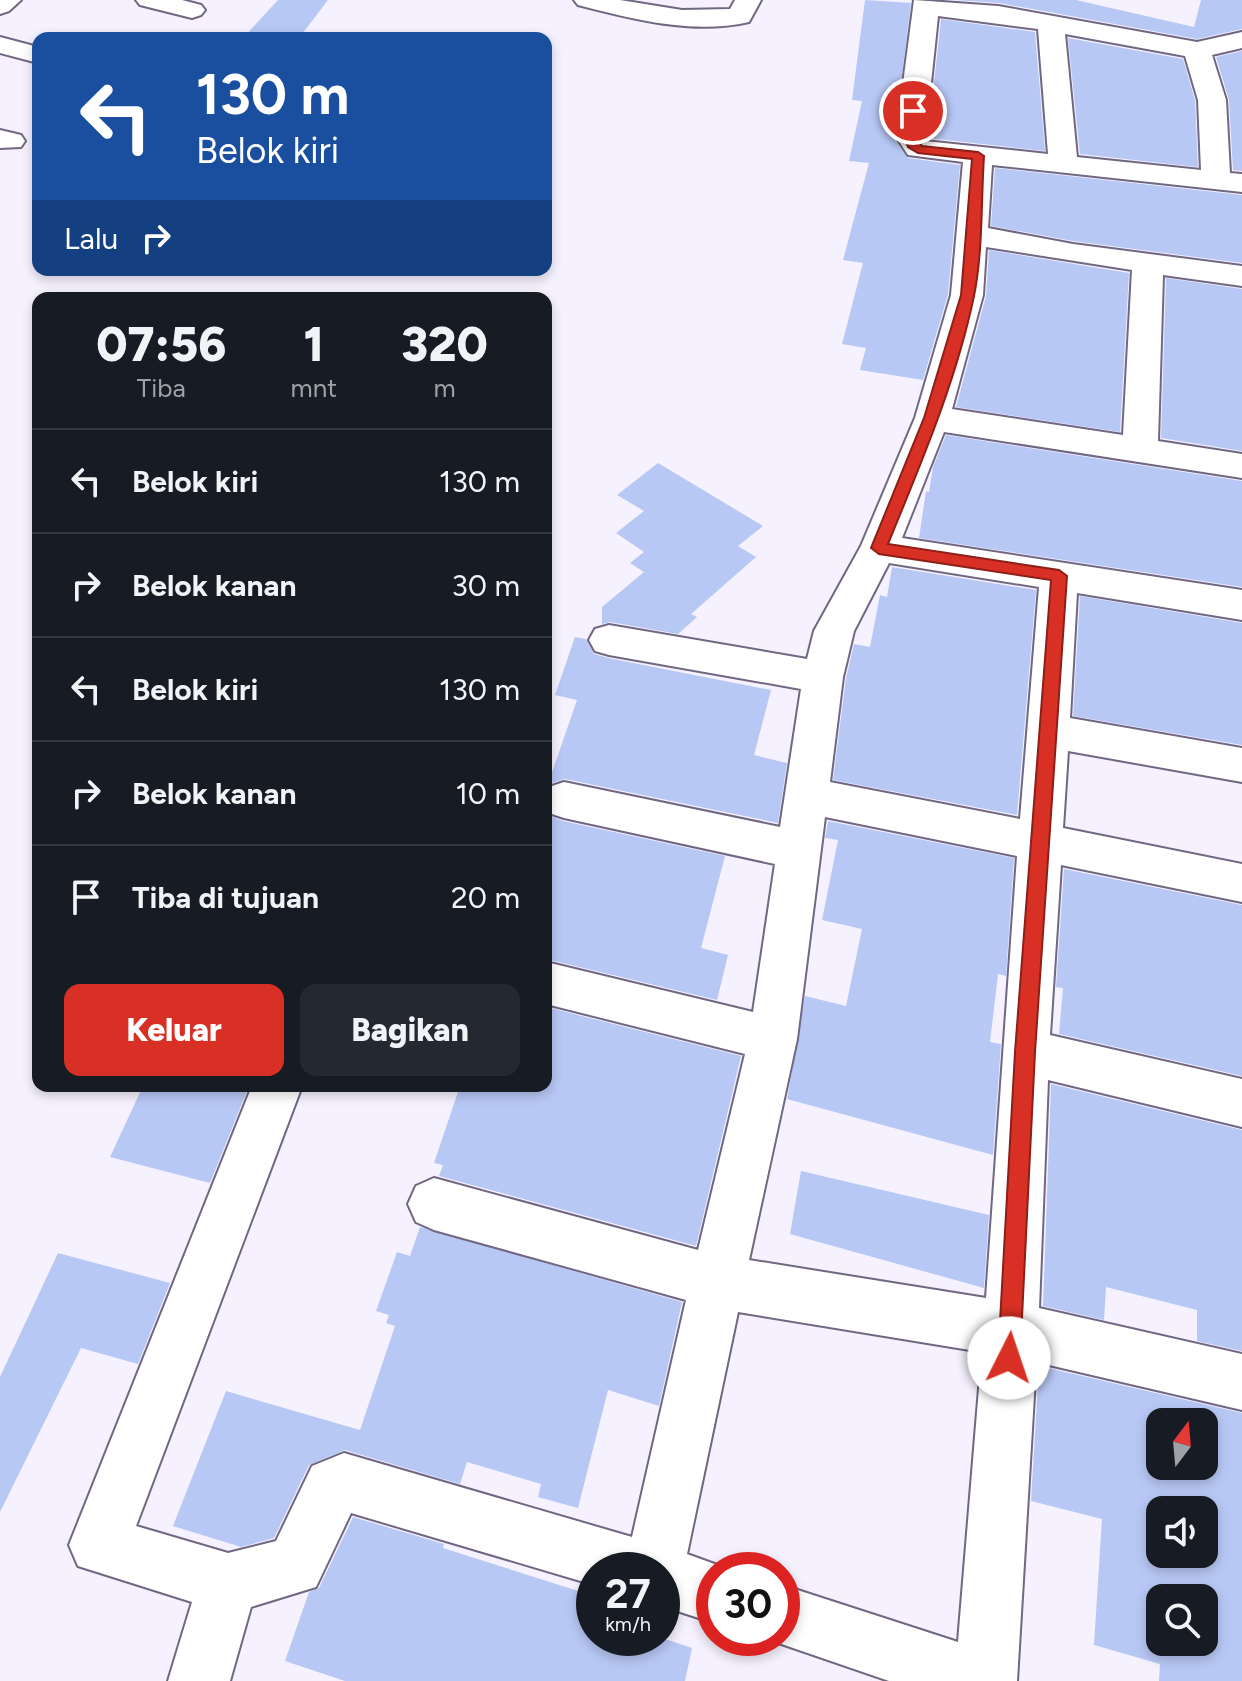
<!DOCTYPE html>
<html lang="id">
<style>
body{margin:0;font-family:Figtree,sans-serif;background:#242831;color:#f1f3f6;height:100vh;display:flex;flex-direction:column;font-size:30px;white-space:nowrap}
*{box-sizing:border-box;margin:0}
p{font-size:26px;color:#9ea1a6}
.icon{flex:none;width:44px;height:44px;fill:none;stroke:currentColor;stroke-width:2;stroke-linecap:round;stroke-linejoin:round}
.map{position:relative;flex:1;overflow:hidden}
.panel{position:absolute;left:32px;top:292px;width:520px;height:800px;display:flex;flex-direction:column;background:#171b24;border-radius:16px;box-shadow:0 4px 12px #0003}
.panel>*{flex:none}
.top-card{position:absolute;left:32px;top:32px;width:520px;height:244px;border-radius:16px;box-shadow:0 4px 12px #0003;background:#1a4fa0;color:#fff;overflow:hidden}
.needle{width:52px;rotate:16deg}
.fabs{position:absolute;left:1146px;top:1408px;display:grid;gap:16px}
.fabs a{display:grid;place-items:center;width:72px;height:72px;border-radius:16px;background:#171b24;box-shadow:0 4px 12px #0003;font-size:40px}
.speed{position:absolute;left:576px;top:1552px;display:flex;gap:16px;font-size:40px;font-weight:700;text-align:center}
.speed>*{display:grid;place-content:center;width:104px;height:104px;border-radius:50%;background:#171b24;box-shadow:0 4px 12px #0003;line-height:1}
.speed small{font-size:20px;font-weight:400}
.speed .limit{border:12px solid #d22;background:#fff;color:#111}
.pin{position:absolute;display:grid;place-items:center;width:68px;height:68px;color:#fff;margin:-34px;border:4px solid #fff;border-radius:50%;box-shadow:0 2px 8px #0007}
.me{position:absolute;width:88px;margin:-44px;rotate:4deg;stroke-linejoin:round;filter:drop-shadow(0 0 6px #0008)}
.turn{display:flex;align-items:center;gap:28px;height:168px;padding:0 32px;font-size:36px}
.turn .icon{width:104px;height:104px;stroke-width:2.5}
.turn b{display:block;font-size:56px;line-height:68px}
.then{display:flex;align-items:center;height:76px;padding:0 32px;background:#0003;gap:16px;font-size:30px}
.eta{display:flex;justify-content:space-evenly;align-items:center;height:136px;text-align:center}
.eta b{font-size:48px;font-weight:800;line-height:56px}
.action{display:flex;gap:16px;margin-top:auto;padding:16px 32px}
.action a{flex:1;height:92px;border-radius:16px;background:#d93025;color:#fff;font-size:32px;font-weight:800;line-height:92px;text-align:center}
.action a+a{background:#242831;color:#f1f3f6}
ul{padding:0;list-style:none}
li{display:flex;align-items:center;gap:24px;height:104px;padding:0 32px;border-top:2px solid #363941}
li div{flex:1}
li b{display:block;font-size:30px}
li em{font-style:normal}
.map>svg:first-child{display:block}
.building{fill:#b8c8f5;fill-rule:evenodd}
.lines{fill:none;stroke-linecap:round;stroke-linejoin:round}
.minor-casing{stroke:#716782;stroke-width:4}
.minor{fill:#fff;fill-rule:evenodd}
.route{fill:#d93025;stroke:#8d1f18;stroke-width:2}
</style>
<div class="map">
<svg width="1242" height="1681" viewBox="0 0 1242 1681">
<rect width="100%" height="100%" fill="#f5f1fe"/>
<!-- building -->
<g class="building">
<path d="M278,0H328L299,38H243Z"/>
<path d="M865,0L911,3L894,139L908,158L960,165L948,294L923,380L860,370L866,348L842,344L863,263L843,260L869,163L849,161L862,101L852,100Z"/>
<path d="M956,0H1076L1194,27L1201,0H1242V29L1197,39L999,3Z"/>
<path d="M941,19L1035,32L1045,151L928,138Z"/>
<path d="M1068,38L1183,59L1195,100L1198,167L1080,154Z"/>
<path d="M1242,51V171L1233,170L1229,100L1216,57Z"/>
<path d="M995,168L1242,195V263L1073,241L991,226Z"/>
<path d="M989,250L1129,273L1120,432L956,407L986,296Z"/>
<path d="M1166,278L1242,289V451L1161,438Z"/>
<path d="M946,435L1242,481V587L919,538L926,491L929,492L933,467Z"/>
<path d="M658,463L763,526L738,546L756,557L691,614L697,617L678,634L610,622L602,624V607L644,572L630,563L644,552L616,533L644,511L617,495Z"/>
<path d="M892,567L1036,590L1017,815L833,780L846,678L854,644L870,647L880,595L887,597Z"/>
<path d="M1080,596L1242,623V745L1073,716Z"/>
<path d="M575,637L586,639L594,654L608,658L771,690L754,755L787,763L778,823L565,779L548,784L577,700L555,695Z"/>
<path d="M546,814L563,821L725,856L701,948L728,955L717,1000L546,959Z"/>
<path d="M828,821L1014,858L1006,976L998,974L990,1042L1001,1044L993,1155L787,1099L805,996L846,1006L862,929L822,920L838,840L825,838Z"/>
<path d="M1064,869L1242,905V1076L1059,1034L1063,988L1056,987Z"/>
<path d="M546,1007L741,1056L696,1246L439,1176L443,1165L434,1163L460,1086H546Z"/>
<path d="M1051,1084L1242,1130V1351L1197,1341V1310L1106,1287L1104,1320L1043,1306Z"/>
<path d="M143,1086H249L210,1183L110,1157Z"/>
<path d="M801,1171L989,1215L984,1288L790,1234Z"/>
<path d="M420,1227L682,1302L659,1406L608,1390L578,1508L538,1497L541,1484L467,1462L460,1484L345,1450L309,1465L274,1538L241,1547L173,1526L226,1391L360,1430L395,1326L386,1323L389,1315L376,1311L397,1252L410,1256Z"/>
<path d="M58,1253L170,1283L138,1364L81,1348L0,1512V1377Z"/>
<path d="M1039,1366L1242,1413V1681H1159L1160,1664L1094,1645L1102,1519L1031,1501ZM1160,1422H1204V1466H1160ZM1160,1510H1204V1554H1160ZM1160,1598H1204V1642H1160Z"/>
<path d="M353,1517L444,1544L443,1548L594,1596V1638H662L692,1648L685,1681H345L285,1661L309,1592L319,1588Z"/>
</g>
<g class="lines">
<defs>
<g id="minor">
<path d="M0,0H21L9,11L0,14Z"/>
<path d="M136,0H182L201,5L205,10L201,15L192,18L140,5Z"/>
<path d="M574,0H620L682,10L730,9L735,0H761L749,22C693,35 632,19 578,5Z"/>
<path d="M914,0L998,6L1197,42L1242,32V48L1212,55L1226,100L1230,173L1242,174V192L992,165L988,228L1073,244L1242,266V286L1163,275L1158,441L1242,454V478L944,432L902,538L1242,590V620L1077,593L1070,718L1242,748V782L1068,751L1063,828L1242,864V902L1061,865L1050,1035L1242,1079V1127L1048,1080L1039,1308L1242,1354V1410L1036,1362L1017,1681H889L764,1638H782V1585L958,1642L982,1352L738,1312L687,1554L731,1570H714V1623L662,1606V1570H594V1585L351,1513L316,1587L251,1607L230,1681H168L192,1602L78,1566L69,1545L252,1086H302L136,1526L228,1553L276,1541L312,1466L344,1453L632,1537L686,1300L434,1230L416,1222L408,1204L416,1186L434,1178L698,1250L745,1054L546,1004V962L753,1012L775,864L564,818L549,813L546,807L549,787L564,782L780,827L801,689L609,655L595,651L589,640L595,629L609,625L807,659L814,631L861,546L915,418L951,295L963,162L908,155L896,137ZM938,16L1038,29L1048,154L925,141ZM1065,34L1185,56L1198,100L1201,170L1077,157ZM986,247L1132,270L1123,435L952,409L983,295ZM889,563L1039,587L1020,819L830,782L843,677L854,631ZM825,817L1017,856L986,1298L749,1260L797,1039Z"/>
<path d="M0,37L38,47V63L0,53Z"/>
<path d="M0,130L21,135L25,141L21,147L0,148Z"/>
</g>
</defs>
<!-- minor casing -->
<use href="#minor" class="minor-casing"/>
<!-- minor -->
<use href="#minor" class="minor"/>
</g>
<!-- route -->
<path class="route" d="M913,108L919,111L916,137L922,146L978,152L984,156C981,202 983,251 974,296C956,382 921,463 888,544L1059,570L1067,576L1035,1052L1020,1358L1017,1366L1009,1369L1001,1366L998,1358L1015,1052L1051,580L879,554L871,548L924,418L961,295L972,159L918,153L908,147L904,137L908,111Z"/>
</svg>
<div class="fabs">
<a><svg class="needle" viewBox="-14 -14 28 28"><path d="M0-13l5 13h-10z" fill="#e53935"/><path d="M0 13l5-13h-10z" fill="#9ea1a6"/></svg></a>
<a><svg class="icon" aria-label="sound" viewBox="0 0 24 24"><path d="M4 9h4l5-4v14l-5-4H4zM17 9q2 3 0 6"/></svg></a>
<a><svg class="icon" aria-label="search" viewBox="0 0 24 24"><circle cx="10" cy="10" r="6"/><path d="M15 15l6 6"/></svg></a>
</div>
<div class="speed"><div>27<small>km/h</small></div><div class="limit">30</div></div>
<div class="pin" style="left:913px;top:111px;background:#d93025"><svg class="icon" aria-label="arrive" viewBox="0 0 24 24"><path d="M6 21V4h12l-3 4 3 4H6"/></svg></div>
<svg class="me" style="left:1009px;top:1358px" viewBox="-20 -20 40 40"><circle r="19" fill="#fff"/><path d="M0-13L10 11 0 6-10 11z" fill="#d93025"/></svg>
<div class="top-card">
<div class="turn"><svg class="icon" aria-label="left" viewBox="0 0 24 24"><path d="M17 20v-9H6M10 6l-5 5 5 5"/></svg><div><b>130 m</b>Belok kiri</div></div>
<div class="then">Lalu<svg class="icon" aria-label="right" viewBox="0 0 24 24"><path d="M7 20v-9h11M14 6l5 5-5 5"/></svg></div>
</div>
<section class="panel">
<div class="eta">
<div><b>07:56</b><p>Tiba</p></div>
<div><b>1</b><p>mnt</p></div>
<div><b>320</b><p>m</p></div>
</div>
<ul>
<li><svg class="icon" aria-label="left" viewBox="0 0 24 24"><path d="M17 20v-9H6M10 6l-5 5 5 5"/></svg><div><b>Belok kiri</b></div><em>130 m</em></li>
<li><svg class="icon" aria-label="right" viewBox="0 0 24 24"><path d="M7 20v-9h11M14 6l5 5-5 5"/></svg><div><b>Belok kanan</b></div><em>30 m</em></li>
<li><svg class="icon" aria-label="left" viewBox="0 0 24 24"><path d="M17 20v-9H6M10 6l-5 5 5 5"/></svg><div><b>Belok kiri</b></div><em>130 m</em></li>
<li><svg class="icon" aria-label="right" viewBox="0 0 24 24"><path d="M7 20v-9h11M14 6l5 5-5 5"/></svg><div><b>Belok kanan</b></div><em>10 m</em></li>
<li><svg class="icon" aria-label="arrive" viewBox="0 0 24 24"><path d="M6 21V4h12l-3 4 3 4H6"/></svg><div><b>Tiba di tujuan</b></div><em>20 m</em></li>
</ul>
<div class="action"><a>Keluar</a><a>Bagikan</a></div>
</section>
</div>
